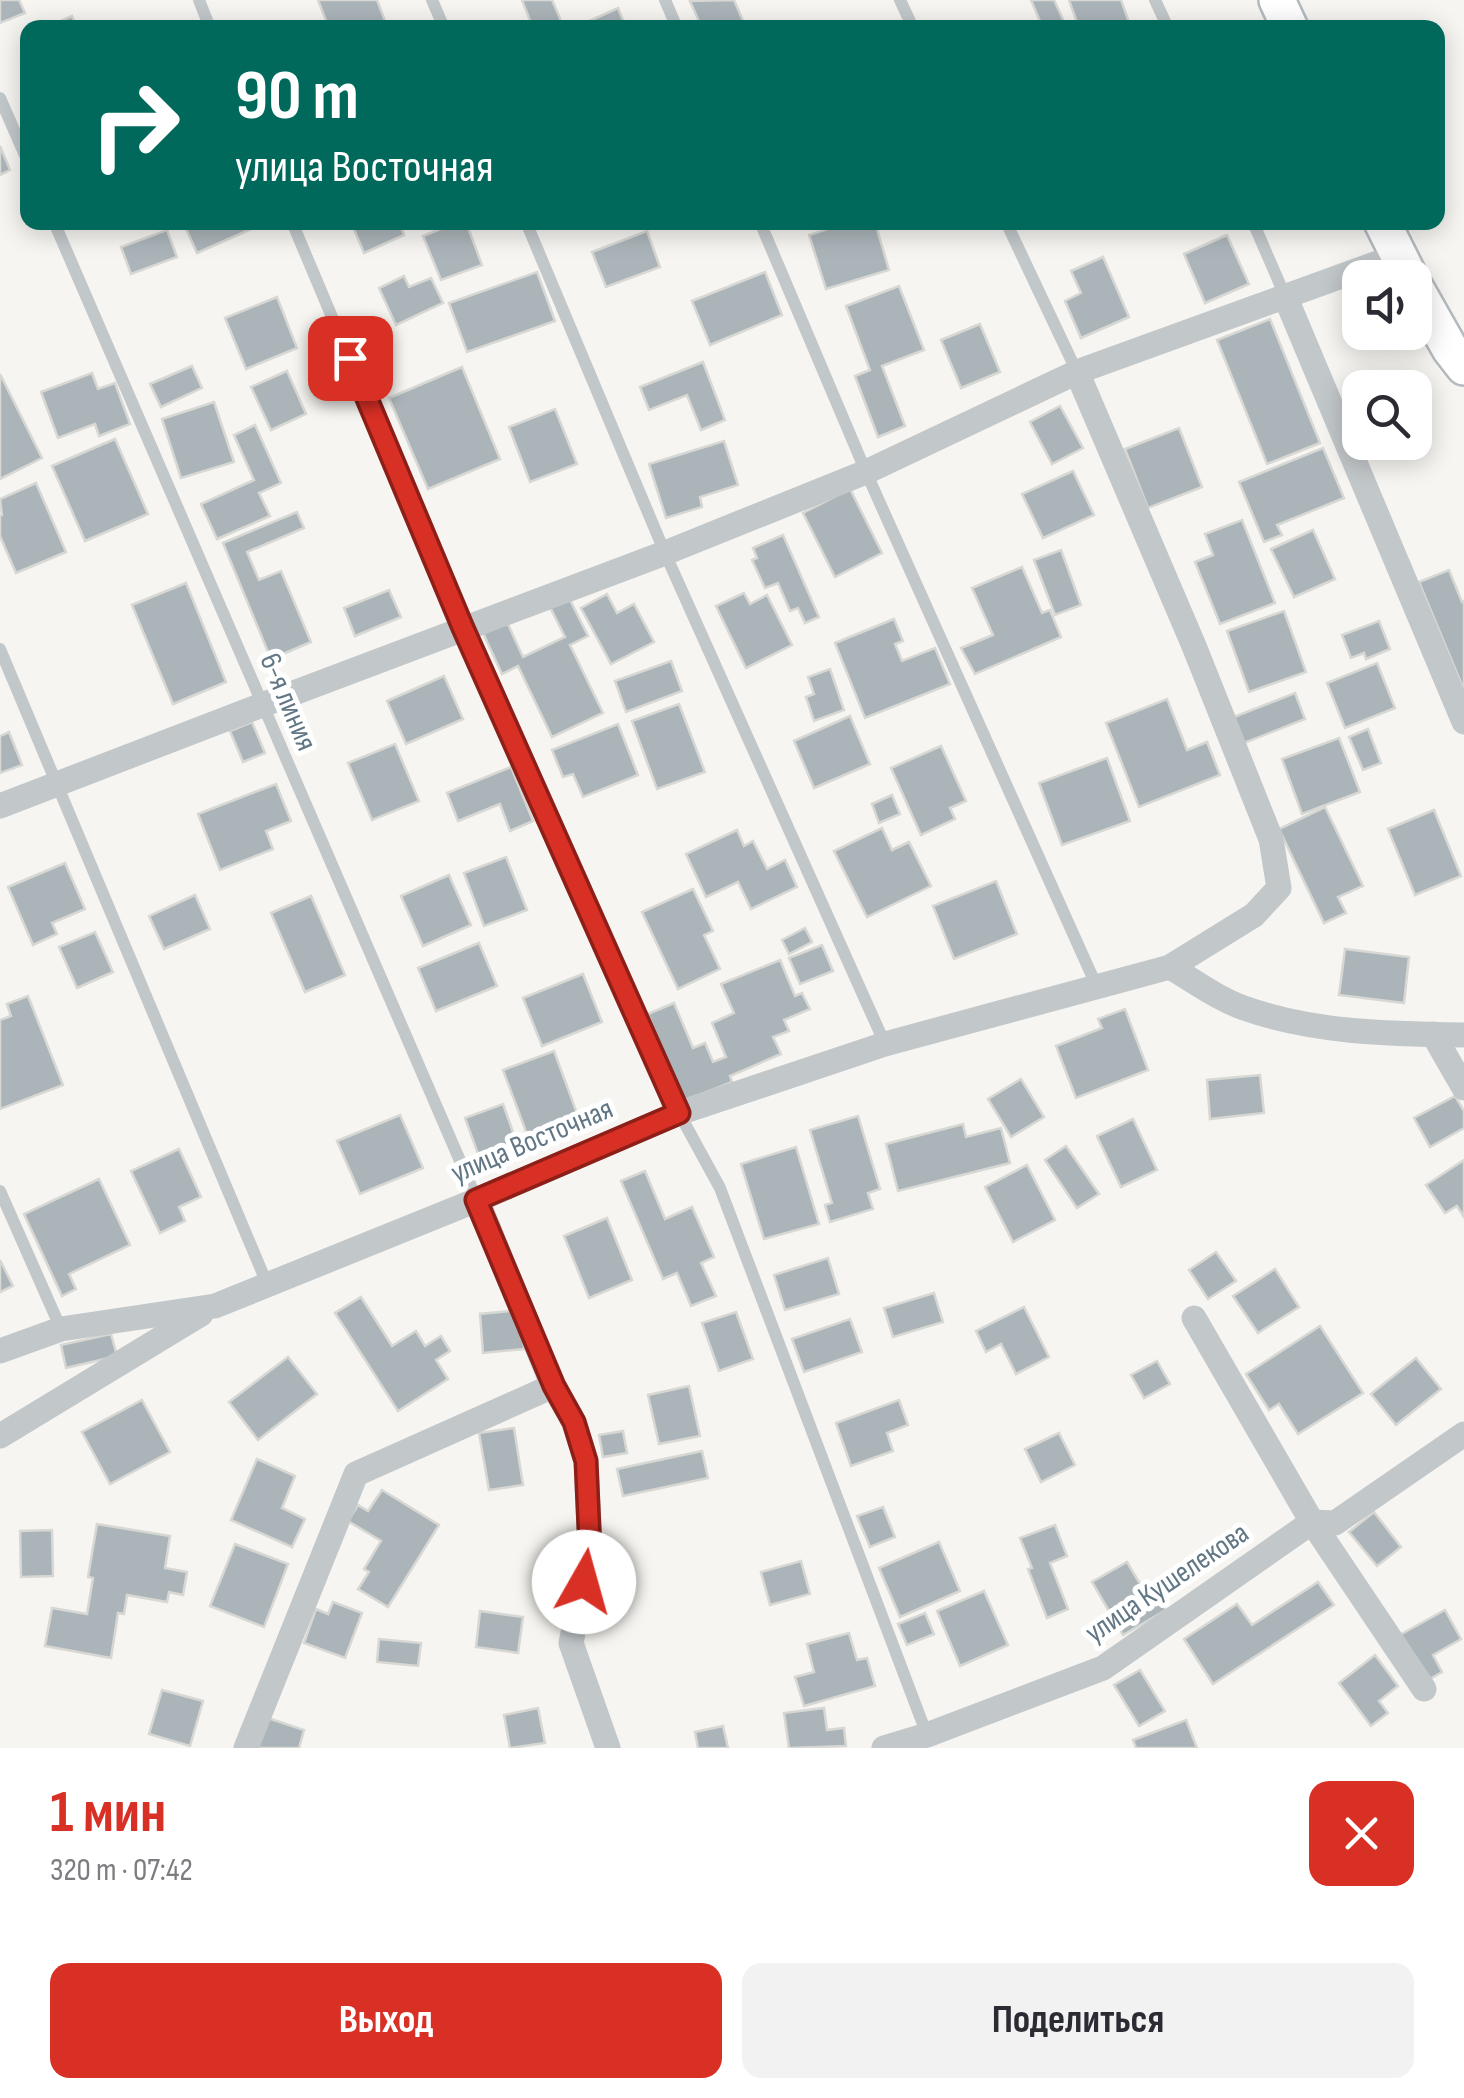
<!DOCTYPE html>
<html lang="ru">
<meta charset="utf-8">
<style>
body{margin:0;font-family:"Sofia Sans Condensed",sans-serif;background:#f2f2f3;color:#2b2b33;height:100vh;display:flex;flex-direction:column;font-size:38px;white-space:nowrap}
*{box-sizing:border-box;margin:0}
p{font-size:32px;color:#7c7c81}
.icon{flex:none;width:55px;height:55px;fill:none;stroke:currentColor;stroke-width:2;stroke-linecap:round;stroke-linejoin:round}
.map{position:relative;height:1748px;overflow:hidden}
.sheet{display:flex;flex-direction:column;background:#fff;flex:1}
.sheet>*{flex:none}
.guide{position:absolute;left:20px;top:20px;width:1425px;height:210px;border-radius:20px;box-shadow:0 5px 25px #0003;background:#00695c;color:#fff;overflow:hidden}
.fabs{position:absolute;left:1342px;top:260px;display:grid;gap:20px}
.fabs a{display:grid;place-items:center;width:90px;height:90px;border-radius:20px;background:#fff;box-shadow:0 5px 25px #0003;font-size:50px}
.pin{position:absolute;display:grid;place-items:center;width:85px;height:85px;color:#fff;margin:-42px;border-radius:20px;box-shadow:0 5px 15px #0006}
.me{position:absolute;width:110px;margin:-55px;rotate:7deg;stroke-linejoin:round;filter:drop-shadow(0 0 8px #0008)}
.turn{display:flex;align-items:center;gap:35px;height:210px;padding:0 50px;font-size:45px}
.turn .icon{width:130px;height:130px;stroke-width:2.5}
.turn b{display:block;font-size:70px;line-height:85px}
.round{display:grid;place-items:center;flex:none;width:105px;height:105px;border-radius:20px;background:#f2f2f3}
.summary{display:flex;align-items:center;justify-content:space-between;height:170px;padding:0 50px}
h1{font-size:60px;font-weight:700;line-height:75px;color:#d93025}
.cta{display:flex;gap:20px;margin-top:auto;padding:20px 50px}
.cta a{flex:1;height:115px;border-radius:20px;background:#d93025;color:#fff;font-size:40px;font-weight:700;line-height:115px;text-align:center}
.cta a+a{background:#f2f2f3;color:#2b2b33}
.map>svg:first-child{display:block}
.building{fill:#abb4b9;stroke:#d7d7d4;stroke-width:2.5}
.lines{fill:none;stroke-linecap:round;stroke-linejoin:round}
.secondary-casing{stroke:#b4babe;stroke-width:40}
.lane{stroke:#c2c7ca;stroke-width:12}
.street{stroke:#c2c7ca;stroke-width:25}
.secondary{stroke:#fff;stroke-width:35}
.route-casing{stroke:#8d1f18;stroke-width:25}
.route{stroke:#d93025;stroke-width:18}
.labels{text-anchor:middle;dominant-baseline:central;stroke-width:10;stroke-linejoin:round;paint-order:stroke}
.street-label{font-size:30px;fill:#627785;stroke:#fff}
</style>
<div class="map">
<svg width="1464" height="1748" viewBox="0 0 1464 1748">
<rect width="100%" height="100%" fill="#f6f5f1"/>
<!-- building -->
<g class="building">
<path d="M0,0H19L25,13L0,23Z"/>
<path d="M318,0H377L387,26L329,28Z"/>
<path d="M522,0H552L564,28H533Z"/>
<path d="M734,0L746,28H702L690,1Z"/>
<path d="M1031,0H1054L1067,28H1043Z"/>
<path d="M1069,0H1121L1131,28H1079Z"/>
<path d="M618,8L626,28H574Z"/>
<path d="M72,16L77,28H45Z"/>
<path d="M0,146L10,170L0,175Z"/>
<path d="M183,222H248L251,229L197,253Z"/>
<path d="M351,222H375L376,225L382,222H399L404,235L364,253Z"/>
<path d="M458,222H466L482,265L441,280L423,236Z"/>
<path d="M848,222H875L889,270L826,289L809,235Z"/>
<path d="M167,230L177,257L131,274L121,247Z"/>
<path d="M647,231L660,267L606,287L592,252Z"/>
<path d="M1227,235L1249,284L1205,303L1184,254Z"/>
<path d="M1103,257L1129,317L1081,338L1065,301L1081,293L1071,271Z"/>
<path d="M537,272L555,321L467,352L449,303Z"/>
<path d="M765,272L782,315L710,345L692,301Z"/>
<path d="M404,276L409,287L431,278L443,303L396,325L379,288Z"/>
<path d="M899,286L924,350L882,366L905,426L878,437L855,376L870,370L846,306Z"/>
<path d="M277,297L297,348L246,369L225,318Z"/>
<path d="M1270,319L1320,443L1267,464L1217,340Z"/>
<path d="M980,324L1000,372L961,388L941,340Z"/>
<path d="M703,362L725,420L701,430L687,395L649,410L640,387Z"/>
<path d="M192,366L202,388L161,407L150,384Z"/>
<path d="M462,367L500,459L428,489L389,398Z"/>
<path d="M287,371L306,414L271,430L251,387Z"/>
<path d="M92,373L98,389L115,383L130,424L99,436L95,424L58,438L41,392Z"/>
<path d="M0,374L42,458L0,479Z"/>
<path d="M214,402L234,462L181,478L162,419Z"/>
<path d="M1060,406L1083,448L1052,464L1030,422Z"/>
<path d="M555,409L577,464L530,482L509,427Z"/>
<path d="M255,425L281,483L259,493L270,516L217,539L201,504L254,480L234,435Z"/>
<path d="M1179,428L1202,487L1148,508L1125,449Z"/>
<path d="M115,439L148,514L85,541L52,466Z"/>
<path d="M724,441L738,485L700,497L702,507L666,518L649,464Z"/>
<path d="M1323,448L1344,498L1277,525L1282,535L1264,542L1239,482Z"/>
<path d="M1073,471L1094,515L1043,538L1022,494Z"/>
<path d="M36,483L66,552L16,573L0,536V516L2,515L0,499Z"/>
<path d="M850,489L882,553L835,577L803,513Z"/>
<path d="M297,512L304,528L247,552L259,580L281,571L311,642L271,659L223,543Z"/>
<path d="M1242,520L1275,603L1220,624L1195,562L1213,555L1205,534Z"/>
<path d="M1313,530L1335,579L1294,597L1271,549Z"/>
<path d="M783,535L819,617L805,623L798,608L790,611L778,583L765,588L752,560L757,558L753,548Z"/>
<path d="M1061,550L1081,605L1055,615L1034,560Z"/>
<path d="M1022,567L1042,613L1050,610L1061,637L975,674L961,648L993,635L972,588Z"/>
<path d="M1449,570L1462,602L1464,601V690L1419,582Z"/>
<path d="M186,583L226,682L173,704L132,605Z"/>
<path d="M389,590L401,617L355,636L344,608Z"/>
<path d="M744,593L750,604L767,595L792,645L746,668L716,606Z"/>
<path d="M607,594L617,613L634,604L654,642L611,664L581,608Z"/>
<path d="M568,596L588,636L570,645L603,713L552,737L518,666L502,674L483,633L507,622L523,657L565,637L549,605Z"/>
<path d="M1284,611L1306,672L1249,692L1227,631Z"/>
<path d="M894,619L903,641L895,644L902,661L935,648L950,684L865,718L835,643Z"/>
<path d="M1379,621L1390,649L1366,659L1364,653L1351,658L1342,635Z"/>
<path d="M671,661L682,691L626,712L615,681Z"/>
<path d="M1377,663L1395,708L1345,728L1327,683Z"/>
<path d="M830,669L844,710L814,721L806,697L814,694L808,677Z"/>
<path d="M444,676L463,719L406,744L387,701Z"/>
<path d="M1295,693L1305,719L1244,743L1234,717Z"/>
<path d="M1167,699L1187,750L1207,742L1220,775L1139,807L1106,723Z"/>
<path d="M679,704L705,772L657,789L632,721Z"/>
<path d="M850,716L870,764L814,788L794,741Z"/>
<path d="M252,722L265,753L243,762L230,731Z"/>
<path d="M618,724L638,775L583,797L573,774L563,777L552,750Z"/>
<path d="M1368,729L1381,763L1363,770L1349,737Z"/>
<path d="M9,732L22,765L0,773V736Z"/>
<path d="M1339,738L1360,792L1302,814L1282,759Z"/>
<path d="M395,744L419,801L372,820L348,763Z"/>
<path d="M941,746L966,801L950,808L955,819L921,835L891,768Z"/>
<path d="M1107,758L1130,821L1062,845L1039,783Z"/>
<path d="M511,767L533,821L510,831L500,804L458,821L447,793Z"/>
<path d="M276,784L291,821L266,831L273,849L220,870L198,814Z"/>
<path d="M892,795L900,814L879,823L872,804Z"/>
<path d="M1325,807L1363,886L1338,897L1346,913L1324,923L1279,829Z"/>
<path d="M1434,810L1461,876L1415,895L1388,829Z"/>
<path d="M882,828L892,850L909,842L931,886L867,917L834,851Z"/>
<path d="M737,830L744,846L753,841L767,869L785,860L797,887L751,909L738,882L706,897L686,854Z"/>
<path d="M506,857L527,910L484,926L464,873Z"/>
<path d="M65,863L85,909L52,923L57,934L33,945L8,887Z"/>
<path d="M449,875L471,925L423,946L401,896Z"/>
<path d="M996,881L1017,934L954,959L933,906Z"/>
<path d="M693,889L713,931L704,935L720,969L678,989L642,912Z"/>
<path d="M195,895L210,929L164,949L149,916Z"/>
<path d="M311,896L345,975L305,992L271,913Z"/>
<path d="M805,928L812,942L789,954L782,940Z"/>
<path d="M95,932L113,972L77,988L59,947Z"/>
<path d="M479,943L497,986L436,1011L418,968Z"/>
<path d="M822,945L833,971L800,984L789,958Z"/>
<path d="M1345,949L1409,957L1404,1003L1339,995Z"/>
<path d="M780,960L795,996L802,993L810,1009L784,1020L789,1031L773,1037L781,1054L730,1076L732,1082L684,1101L648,1014L674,1003L693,1048L705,1043L713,1062L726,1057L712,1023L734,1013L721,984Z"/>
<path d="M583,974L602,1022L542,1046L523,998Z"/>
<path d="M28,996L63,1085L0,1109V1020L11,1016L7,1004Z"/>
<path d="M1125,1009L1148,1070L1076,1098L1056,1046L1102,1028L1098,1019Z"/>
<path d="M554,1051L582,1127L531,1145L503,1070Z"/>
<path d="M1260,1075L1264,1113L1210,1119L1207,1080Z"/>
<path d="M1021,1079L1044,1117L1011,1137L988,1099Z"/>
<path d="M1455,1096L1464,1111V1128L1430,1147L1414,1118Z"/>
<path d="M503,1104L519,1149L481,1162L465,1118Z"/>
<path d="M400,1115L423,1168L360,1194L337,1141Z"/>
<path d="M858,1116L880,1189L868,1193L873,1209L830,1222L825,1205L832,1203L810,1130Z"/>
<path d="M1133,1119L1157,1170L1121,1187L1097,1136Z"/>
<path d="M963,1124L966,1137L1001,1128L1010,1163L898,1191L886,1144Z"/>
<path d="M1066,1146L1099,1194L1077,1208L1045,1160Z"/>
<path d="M796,1147L819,1224L764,1239L741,1164Z"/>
<path d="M179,1149L201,1197L179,1207L185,1221L160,1233L131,1171Z"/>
<path d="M1464,1160V1217L1457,1206L1445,1213L1426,1185Z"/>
<path d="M1027,1165L1055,1220L1013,1242L985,1187Z"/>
<path d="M645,1171L665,1219L692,1207L714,1257L701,1263L716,1296L691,1306L677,1273L663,1279L621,1181Z"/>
<path d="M99,1179L130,1245L69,1274L76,1289L62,1296L24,1214Z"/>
<path d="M607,1218L632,1280L589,1298L564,1236Z"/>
<path d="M1216,1252L1236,1281L1208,1299L1189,1270Z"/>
<path d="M828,1258L839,1294L785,1310L774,1275Z"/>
<path d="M0,1260L13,1286L0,1292Z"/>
<path d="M1275,1269L1299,1307L1258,1333L1233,1296Z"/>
<path d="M934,1293L943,1322L893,1337L884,1308Z"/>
<path d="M361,1297L392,1346L416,1331L425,1346L441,1336L450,1351L436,1360L448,1379L398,1411L335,1313Z"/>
<path d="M1024,1307L1049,1357L1016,1374L1001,1344L986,1352L976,1331Z"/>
<path d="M521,1310L524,1349L483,1353L480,1314Z"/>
<path d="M736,1312L753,1359L719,1371L702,1323Z"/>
<path d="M850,1319L862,1352L804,1372L792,1339Z"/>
<path d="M1320,1326L1363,1393L1298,1434L1279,1404L1269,1410L1246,1374Z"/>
<path d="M111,1334L117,1356L66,1368L61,1345Z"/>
<path d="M288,1357L317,1394L258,1440L229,1402Z"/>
<path d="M1416,1358L1441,1389L1396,1425L1371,1394Z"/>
<path d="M1157,1361L1170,1384L1144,1398L1131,1375Z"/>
<path d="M689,1386L700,1436L659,1444L648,1395Z"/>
<path d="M142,1400L170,1452L110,1484L82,1432Z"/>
<path d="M899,1400L908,1425L887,1433L893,1451L851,1466L836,1423Z"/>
<path d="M514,1428L523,1485L489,1490L479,1433Z"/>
<path d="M623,1431L627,1453L603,1457L599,1435Z"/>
<path d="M1059,1433L1075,1465L1041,1482L1025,1449Z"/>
<path d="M702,1451L708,1478L623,1496L617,1469Z"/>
<path d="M257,1459L295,1476L282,1508L305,1519L292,1547L231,1520Z"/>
<path d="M382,1490L439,1525L388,1607L358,1589L369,1572L364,1569L381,1541L348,1521L358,1505L368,1511Z"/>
<path d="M883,1507L895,1537L870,1547L857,1516Z"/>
<path d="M1374,1512L1401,1547L1377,1566L1349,1532Z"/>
<path d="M97,1524L170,1536L165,1568L187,1572L183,1595L169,1592L167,1602L127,1595L124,1614L118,1613L111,1658L45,1646L52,1608L87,1614L93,1578L88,1577Z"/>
<path d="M1055,1525L1067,1556L1050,1563L1068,1609L1047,1618L1028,1569L1032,1568L1020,1538Z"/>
<path d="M52,1530L53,1576L21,1577L20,1531Z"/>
<path d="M939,1542L960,1591L900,1617L879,1568Z"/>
<path d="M235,1544L288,1564L264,1627L210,1606Z"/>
<path d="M801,1561L810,1594L770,1605L761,1572Z"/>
<path d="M1127,1562L1143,1589L1150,1584L1166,1610L1123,1635L1092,1582Z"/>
<path d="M1318,1582L1334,1605L1213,1684L1184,1639L1237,1604L1252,1625Z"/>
<path d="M984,1591L1008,1645L960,1666L937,1611Z"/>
<path d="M333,1602L362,1613L345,1658L304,1643L316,1609L328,1614Z"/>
<path d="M1445,1610L1461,1639L1433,1655L1442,1672L1423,1683L1398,1636Z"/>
<path d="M480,1611L523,1617L518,1653L476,1647Z"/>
<path d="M925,1613L934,1634L907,1645L898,1624Z"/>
<path d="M849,1633L857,1660L867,1658L875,1686L804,1706L795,1677L814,1672L807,1644Z"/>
<path d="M379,1639L421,1643L418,1666L377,1662Z"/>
<path d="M1375,1655L1398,1686L1379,1701L1388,1713L1371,1726L1339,1683Z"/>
<path d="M1140,1670L1165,1711L1139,1726L1114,1685Z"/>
<path d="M162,1690L203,1701L190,1746L149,1734Z"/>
<path d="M538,1708L545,1743L510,1748L504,1715Z"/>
<path d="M824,1708L827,1730L844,1728L846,1746L789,1748L784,1713Z"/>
<path d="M265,1717L304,1730L299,1748H255Z"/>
<path d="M1186,1720L1197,1748H1136L1133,1740Z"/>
<path d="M723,1726L728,1748H698L695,1732Z"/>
</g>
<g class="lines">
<defs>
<g id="secondary">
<path d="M1277,0L1290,28"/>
<path d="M1382,222L1410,278"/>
<path d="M1415,287L1450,349L1464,367"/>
</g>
</defs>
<!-- secondary casing -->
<use href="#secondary" class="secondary-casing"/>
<!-- lane -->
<g class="lane">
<path d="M199,0L210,28"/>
<path d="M432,0L444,28"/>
<path d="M665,0L677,28"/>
<path d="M900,0L913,28"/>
<path d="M1155,0L1168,28"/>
<path d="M0,98L28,162"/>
<path d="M54,222L477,1200"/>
<path d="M292,222L463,628L679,1113L720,1188L927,1735"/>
<path d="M526,222L665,553L885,1044"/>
<path d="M760,222L866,472L1097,987"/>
<path d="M1006,222L1077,372"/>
<path d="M1253,222L1285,296"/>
<path d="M0,649L268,1286"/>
<path d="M0,1191L61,1329"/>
</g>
<!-- street -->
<g class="street">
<path d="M1285,296L1464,722"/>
<path d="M0,806L262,705L665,553L866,472L1077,372L1397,256"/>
<path d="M1170,967C1194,981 1218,999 1244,1008C1314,1033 1390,1034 1464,1035"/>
<path d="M1433,1034L1464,1088"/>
<path d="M477,1200L553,1386L574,1422L586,1461L590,1551L571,1643L608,1748"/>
<path d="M1194,1318L1312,1522L1424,1689"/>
<path d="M0,1351L61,1329L215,1306L477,1200L679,1113L885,1044L1170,967L1254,915L1279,888L1271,839L1194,646L1077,372"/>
<path d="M0,1436L201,1314"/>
<path d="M246,1748L356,1474L553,1386"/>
<path d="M884,1748L927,1735L1103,1668L1312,1522L1335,1523L1464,1434"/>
</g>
<!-- secondary -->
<use href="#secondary" class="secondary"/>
</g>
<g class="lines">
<defs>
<path id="route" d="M350,358L463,628L679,1113L476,1200L554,1386L574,1422L586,1461L590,1551L584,1582"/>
</defs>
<!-- route casing -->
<use href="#route" class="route-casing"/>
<!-- route -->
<use href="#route" class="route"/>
</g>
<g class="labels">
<!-- street labels -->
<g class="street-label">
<text transform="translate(288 702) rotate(67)">6-я линия</text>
<text transform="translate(532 1141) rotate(-23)">улица Восточная</text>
<text transform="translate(1167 1583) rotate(-34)">улица Кушелекова</text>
</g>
</g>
</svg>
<div class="fabs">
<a><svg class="icon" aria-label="sound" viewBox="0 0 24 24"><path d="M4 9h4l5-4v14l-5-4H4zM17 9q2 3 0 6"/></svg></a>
<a><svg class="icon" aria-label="search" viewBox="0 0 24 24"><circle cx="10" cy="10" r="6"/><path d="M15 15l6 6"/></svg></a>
</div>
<div class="pin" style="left:350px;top:358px;background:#d93025"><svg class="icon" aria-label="arrive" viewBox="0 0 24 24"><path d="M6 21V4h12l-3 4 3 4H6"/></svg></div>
<svg class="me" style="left:584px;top:1582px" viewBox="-20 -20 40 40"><circle r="19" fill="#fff"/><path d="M0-13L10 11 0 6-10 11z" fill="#d93025"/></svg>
<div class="guide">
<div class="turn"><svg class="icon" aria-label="right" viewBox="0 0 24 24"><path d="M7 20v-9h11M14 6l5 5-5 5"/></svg><div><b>90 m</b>улица Восточная</div></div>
</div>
</div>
<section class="sheet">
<div class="summary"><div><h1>1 мин</h1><p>320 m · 07:42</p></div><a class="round" style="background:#d93025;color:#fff"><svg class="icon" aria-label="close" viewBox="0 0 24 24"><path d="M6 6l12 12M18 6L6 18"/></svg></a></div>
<div class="cta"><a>Выход</a><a>Поделиться</a></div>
</section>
